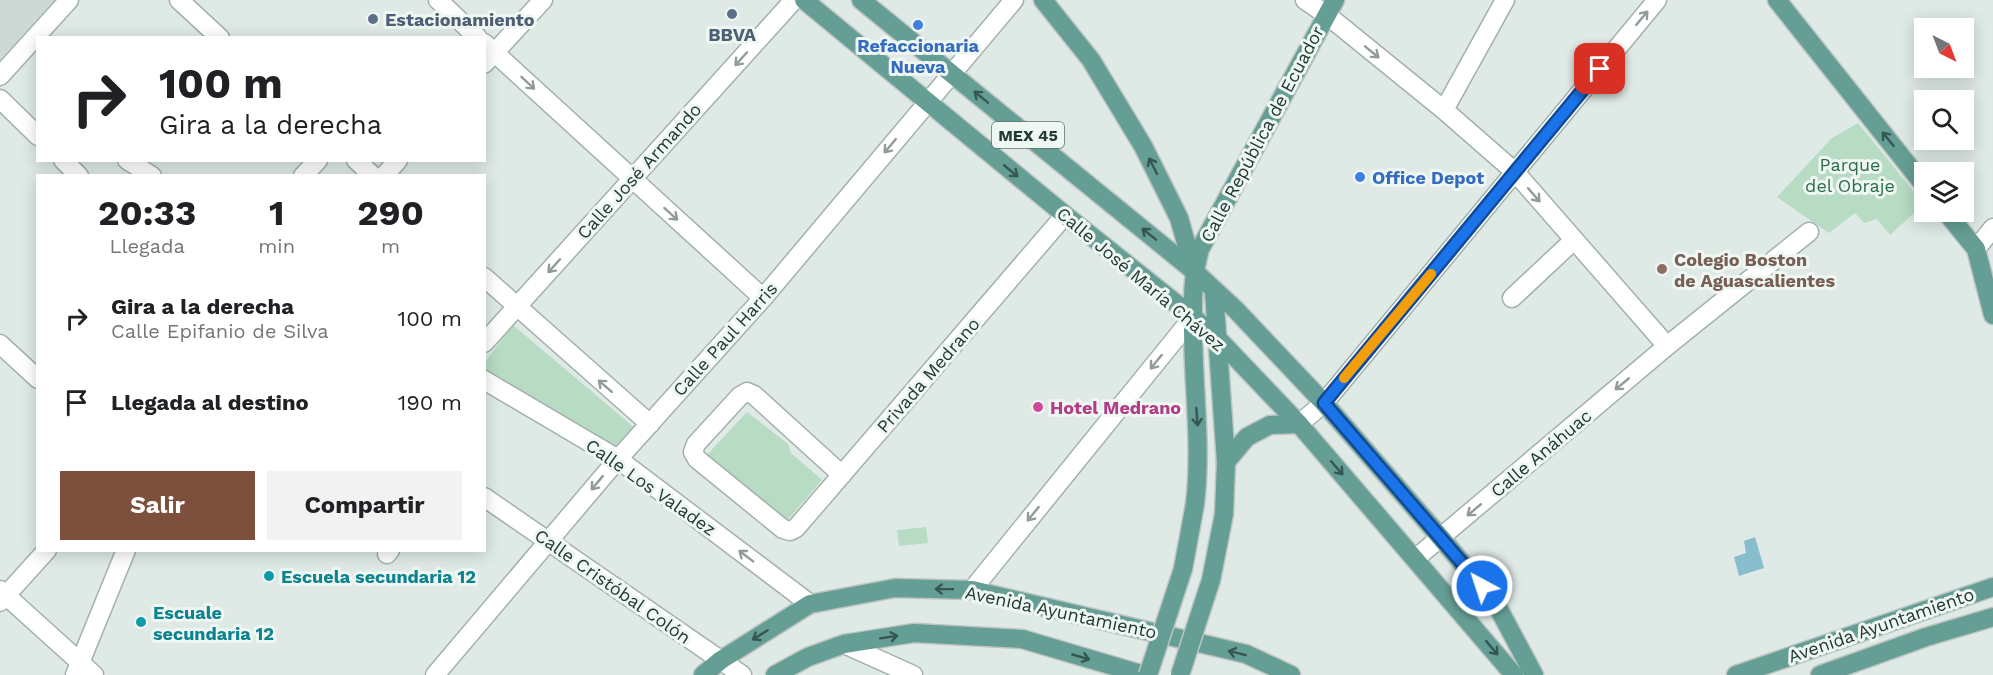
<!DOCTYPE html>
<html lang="es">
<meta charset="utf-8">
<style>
body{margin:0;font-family:"Work Sans",sans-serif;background:#f2f2f2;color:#202124;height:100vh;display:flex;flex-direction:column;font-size:22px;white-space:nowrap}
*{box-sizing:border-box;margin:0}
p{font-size:20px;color:#757577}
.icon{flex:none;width:33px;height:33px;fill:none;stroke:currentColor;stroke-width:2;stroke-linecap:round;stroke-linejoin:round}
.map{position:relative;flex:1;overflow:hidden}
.side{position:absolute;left:36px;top:174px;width:450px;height:378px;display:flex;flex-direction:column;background:#fff;border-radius:0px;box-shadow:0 3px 15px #0003}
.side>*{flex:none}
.top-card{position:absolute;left:36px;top:36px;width:450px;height:126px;border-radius:0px;box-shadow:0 3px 15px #0003;background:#fff;color:#202124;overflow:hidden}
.needle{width:39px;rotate:138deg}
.buttons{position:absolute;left:1914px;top:18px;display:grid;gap:12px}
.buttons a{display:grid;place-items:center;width:60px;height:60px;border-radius:0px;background:#fff;box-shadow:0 3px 15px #0003;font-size:30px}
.pin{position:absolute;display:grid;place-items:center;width:51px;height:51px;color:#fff;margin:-26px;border-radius:12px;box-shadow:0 3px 9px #0006}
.me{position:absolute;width:66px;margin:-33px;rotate:320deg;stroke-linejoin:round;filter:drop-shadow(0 0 4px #0008)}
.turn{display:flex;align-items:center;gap:21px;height:126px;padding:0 24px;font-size:27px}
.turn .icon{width:78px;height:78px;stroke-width:2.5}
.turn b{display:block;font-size:42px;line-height:51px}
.eta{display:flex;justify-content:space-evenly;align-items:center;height:102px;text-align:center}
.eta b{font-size:36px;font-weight:700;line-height:42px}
.button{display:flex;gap:12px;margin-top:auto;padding:12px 24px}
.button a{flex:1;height:69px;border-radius:0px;background:#7c503c;color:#fff;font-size:24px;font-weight:700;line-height:69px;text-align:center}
.button a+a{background:#f2f2f2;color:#202124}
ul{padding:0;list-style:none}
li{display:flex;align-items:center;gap:18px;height:84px;padding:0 24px}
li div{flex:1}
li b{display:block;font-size:22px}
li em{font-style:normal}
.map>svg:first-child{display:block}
.built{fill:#cdd9d5}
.green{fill:#b8dbc4}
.water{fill:#88bdce}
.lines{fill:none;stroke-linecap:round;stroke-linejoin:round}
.minor-casing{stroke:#a2b1ad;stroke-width:21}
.major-casing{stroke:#bcc4c2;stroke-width:21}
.minor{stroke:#fff;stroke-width:18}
.major{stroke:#659e94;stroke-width:18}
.major-bridge-casing{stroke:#bcc4c2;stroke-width:21;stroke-linecap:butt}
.major-bridge{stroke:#659e94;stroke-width:18}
.oneway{stroke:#909c9a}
.oneway2{stroke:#355751}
.route-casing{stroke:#114b97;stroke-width:15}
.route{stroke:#1a73e8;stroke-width:10}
.slow{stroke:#f59e0b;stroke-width:10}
.service-dot{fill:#5c6f8a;stroke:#eff7f3;stroke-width:2}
.shop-dot{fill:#3f7fe0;stroke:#eff7f3;stroke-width:2}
.education-dot{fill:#8d6e63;stroke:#eff7f3;stroke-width:2}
.hotel-dot{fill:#d1479c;stroke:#eff7f3;stroke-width:2}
.culture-dot{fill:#0f9aa8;stroke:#eff7f3;stroke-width:2}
.labels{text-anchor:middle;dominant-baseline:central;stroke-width:6;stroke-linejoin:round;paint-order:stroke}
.shield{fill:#eff7f3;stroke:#5f726d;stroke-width:1.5}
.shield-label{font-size:16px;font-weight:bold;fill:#213934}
.service-label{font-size:18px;font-weight:bold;fill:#4e5e75;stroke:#eff7f3;text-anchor:start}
.shop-label{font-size:18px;font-weight:bold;fill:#366cbe;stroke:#eff7f3}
.street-label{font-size:18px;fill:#213934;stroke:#eff7f3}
.park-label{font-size:18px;fill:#2c6e4b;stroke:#eff7f3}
.education-label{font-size:18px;font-weight:bold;fill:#785e54;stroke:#eff7f3;text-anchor:start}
.hotel-label{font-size:18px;font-weight:bold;fill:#b23c85;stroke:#eff7f3;text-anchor:start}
.culture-label{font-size:18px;font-weight:bold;fill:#0d838f;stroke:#eff7f3;text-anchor:start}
</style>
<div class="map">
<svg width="1993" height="675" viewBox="0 0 1993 675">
<rect width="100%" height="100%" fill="#dfeae6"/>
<!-- built -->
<path class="built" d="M0,0H56L0,61Z"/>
<!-- green -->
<g class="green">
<path d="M1858,123L1924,204L1890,235L1877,219L1864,223L1855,213L1829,233L1777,197L1832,138Z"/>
<path d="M513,325L636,429L616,454L485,374L484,363Z"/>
<path d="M747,412L788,444L791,453L822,480L785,523L706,456Z"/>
<path d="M926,527L928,543L899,546L897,530Z"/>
</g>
<!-- water -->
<path class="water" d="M1755,537L1764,568L1739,576L1734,557L1746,553L1744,541Z"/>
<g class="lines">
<defs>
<g id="minor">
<path d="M179,0L220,38"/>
<path d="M438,0L478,38"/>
<path d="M1305,0L1327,15L1444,110L1515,172L1667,346"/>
<path d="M484,43L763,298"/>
<path d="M484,64L543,0"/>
<path d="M0,76L69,0"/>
<path d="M0,99L38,136"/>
<path d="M1444,110L1505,0"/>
<path d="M63,160L79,176"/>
<path d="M127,160L152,176"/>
<path d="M356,160L373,176"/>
<path d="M303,176L318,160"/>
<path d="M384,176L398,160"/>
<path d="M1976,249L1993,228"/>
<path d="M484,277L650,424"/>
<path d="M1512,298L1574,240"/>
<path d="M484,343L794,0"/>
<path d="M0,344L38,379"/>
<path d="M484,380L618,459L810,604"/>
<path d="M1299,424L1324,403L1657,0"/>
<path d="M842,475L754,395L747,392L740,396L696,444L693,452L697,459L783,529L790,531L796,528L1065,215"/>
<path d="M484,497L742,675"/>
<path d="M387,554L390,550"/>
<path d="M1415,559L1667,346L1809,232"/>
<path d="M0,590L94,675"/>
<path d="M972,590L1193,317"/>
<path d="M0,602L47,550"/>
<path d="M844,644L913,675"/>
<path d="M75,675L126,550"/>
<path d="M435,675L618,459L763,298L1014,0"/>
</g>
<g id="major">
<path d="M804,0L1065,215L1193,317L1218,339L1299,424L1514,675"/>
<path d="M861,0L1194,271L1235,309L1324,403L1441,538L1495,602L1534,675"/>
<path d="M1043,0L1091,60L1143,146L1179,218L1194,271"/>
<path d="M1777,0L1924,185"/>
<path d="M1946,212L1976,249L1993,315"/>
<path d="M1214,291L1226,462L1224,514"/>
<path d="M1226,462L1247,437L1270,425L1299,424"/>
<path d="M1195,504C1202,445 1193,386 1193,327C1193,299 1192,276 1200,249L1335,0"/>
<path d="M703,675L721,660L810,604L895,588L972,590L1246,654L1291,675"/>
<path d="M775,675L808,657L844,644L914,633L1022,639L1144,675"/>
<path d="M1736,675L1993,587"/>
<path d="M1820,675L1926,637L1993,617"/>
</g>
</defs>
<!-- minor casing -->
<use href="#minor" class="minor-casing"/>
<!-- major casing -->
<use href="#major" class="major-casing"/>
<!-- minor -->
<use href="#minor" class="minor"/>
<!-- major -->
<use href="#major" class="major"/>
<defs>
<g id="major-bridge">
<path d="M1148,675L1183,569L1195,504"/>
<path d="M1180,675L1211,580L1224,514"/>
</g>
</defs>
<!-- major-bridge casing -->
<use href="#major-bridge" class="major-bridge-casing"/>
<!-- major-bridge -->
<use href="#major-bridge" class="major-bridge"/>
</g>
<!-- one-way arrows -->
<defs><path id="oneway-shaft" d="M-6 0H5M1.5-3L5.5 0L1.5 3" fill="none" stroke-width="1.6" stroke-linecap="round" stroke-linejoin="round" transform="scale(1.5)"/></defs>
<g class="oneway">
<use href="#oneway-shaft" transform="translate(1642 18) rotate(-50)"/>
<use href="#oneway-shaft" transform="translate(1372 52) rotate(39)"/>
<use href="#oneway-shaft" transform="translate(741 59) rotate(132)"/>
<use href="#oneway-shaft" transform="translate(528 83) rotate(43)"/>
<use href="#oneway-shaft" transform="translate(890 146) rotate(130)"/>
<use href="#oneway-shaft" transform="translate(1534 195) rotate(49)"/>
<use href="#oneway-shaft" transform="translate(671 214) rotate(42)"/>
<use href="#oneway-shaft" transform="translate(554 266) rotate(132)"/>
<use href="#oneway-shaft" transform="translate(1156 362) rotate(129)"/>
<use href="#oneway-shaft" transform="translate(1622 384) rotate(140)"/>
<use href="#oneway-shaft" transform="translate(605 386) rotate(-139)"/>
<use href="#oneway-shaft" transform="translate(597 483) rotate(130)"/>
<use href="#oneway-shaft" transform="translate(1474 510) rotate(140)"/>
<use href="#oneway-shaft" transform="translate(1033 514) rotate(129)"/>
<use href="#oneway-shaft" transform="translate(746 556) rotate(-143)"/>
</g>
<g class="oneway2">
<use href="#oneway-shaft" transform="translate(981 97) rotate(-141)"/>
<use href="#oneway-shaft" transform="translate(1888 139) rotate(-129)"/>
<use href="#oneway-shaft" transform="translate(1153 166) rotate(-117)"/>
<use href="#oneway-shaft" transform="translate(1011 171) rotate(40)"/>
<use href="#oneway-shaft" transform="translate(1149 234) rotate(-141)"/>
<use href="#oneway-shaft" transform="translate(1197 417) rotate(86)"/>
<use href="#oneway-shaft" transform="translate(1337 468) rotate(49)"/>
<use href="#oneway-shaft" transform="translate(944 589) rotate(-179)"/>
<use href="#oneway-shaft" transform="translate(760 635) rotate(148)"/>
<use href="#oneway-shaft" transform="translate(889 637) rotate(-9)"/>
<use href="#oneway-shaft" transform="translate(1492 648) rotate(50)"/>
<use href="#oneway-shaft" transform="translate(1237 653) rotate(-166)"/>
<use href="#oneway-shaft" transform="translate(1081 657) rotate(16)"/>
</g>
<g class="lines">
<defs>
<path id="route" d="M1482,586L1324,403L1600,69"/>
</defs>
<!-- route casing -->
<use href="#route" class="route-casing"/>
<!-- route -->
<use href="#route" class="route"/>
<!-- slow -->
<path class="slow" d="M1344,378L1431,274"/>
</g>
<!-- markers -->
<g class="service-dot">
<circle cx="732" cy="14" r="6"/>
<circle cx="373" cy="19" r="6"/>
</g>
<g class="shop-dot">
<circle cx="918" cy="25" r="6"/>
<circle cx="1360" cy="177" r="6"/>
</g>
<circle class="education-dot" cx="1662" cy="269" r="6"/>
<circle class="hotel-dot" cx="1038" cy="407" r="6"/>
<g class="culture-dot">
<circle cx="269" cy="576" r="6"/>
<circle cx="141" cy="622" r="6"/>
</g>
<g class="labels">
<!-- shield labels -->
<rect class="shield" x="992" y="122" width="72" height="26" rx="4.5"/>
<g class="shield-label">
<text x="1028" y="135">MEX 45</text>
</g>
<!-- service labels -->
<g class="service-label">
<text x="385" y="19">Estacionamiento</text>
<text x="732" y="34" text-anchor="middle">BBVA</text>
</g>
<!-- shop labels -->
<g class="shop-label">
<text x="918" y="45">Refaccionaria<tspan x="918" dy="21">Nueva</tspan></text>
<text x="1372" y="177" text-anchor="start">Office Depot</text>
</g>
<!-- street labels -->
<g class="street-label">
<text transform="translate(1262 134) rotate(-62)">Calle República de Ecuador</text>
<text transform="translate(639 171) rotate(-48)">Calle José Armando</text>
<text transform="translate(1141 279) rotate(40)">Calle José María Chávez</text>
<text transform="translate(725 339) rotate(-48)">Calle Paul Harris</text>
<text transform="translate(928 375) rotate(-49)">Privada Medrano</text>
<text transform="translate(1541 453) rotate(-40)">Calle Anáhuac</text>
<text transform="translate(651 487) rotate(35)">Calle Los Valadez</text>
<text transform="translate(613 586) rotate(35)">Calle Cristóbal Colón</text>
<text transform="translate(1061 612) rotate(12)">Avenida Ayuntamiento</text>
<text transform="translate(1881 625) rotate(-19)">Avenida Ayuntamiento</text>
</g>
<!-- park labels -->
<g class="park-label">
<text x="1850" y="164">Parque<tspan x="1850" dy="21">del Obraje</tspan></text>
</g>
<!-- education labels -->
<g class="education-label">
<text x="1674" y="259">Colegio Boston<tspan x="1674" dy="21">de Aguascalientes</tspan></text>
</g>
<!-- hotel labels -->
<g class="hotel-label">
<text x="1050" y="407">Hotel Medrano</text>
</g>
<!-- culture labels -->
<g class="culture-label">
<text x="281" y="576">Escuela secundaria 12</text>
<text x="153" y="612">Escuale<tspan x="153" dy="21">secundaria 12</tspan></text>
</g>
</g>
</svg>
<div class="buttons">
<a><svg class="needle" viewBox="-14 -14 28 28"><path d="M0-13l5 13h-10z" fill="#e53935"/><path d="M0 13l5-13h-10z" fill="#757577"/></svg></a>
<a><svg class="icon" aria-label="search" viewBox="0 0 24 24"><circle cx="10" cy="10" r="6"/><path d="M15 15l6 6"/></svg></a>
<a><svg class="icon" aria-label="layers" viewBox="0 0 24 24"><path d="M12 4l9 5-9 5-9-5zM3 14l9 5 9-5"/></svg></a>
</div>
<div class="pin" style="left:1600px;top:69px;background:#d93025"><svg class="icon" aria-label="arrive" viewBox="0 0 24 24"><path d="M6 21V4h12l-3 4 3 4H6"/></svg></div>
<svg class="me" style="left:1482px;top:586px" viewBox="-20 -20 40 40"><circle r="17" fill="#1a73e8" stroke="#fff" stroke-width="3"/><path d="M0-11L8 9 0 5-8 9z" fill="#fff"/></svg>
<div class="top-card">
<div class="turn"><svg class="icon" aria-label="right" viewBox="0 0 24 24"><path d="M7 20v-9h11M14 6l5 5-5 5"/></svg><div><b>100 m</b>Gira a la derecha</div></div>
</div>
<section class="side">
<div class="eta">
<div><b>20:33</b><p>Llegada</p></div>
<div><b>1</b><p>min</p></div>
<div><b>290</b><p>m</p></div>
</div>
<ul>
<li><svg class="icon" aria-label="right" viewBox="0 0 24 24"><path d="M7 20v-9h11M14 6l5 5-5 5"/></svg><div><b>Gira a la derecha</b><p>Calle Epifanio de Silva</p></div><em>100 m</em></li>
<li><svg class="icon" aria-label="arrive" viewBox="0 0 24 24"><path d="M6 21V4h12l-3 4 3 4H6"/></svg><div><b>Llegada al destino</b></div><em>190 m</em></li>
</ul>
<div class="button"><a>Salir</a><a>Compartir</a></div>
</section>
</div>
